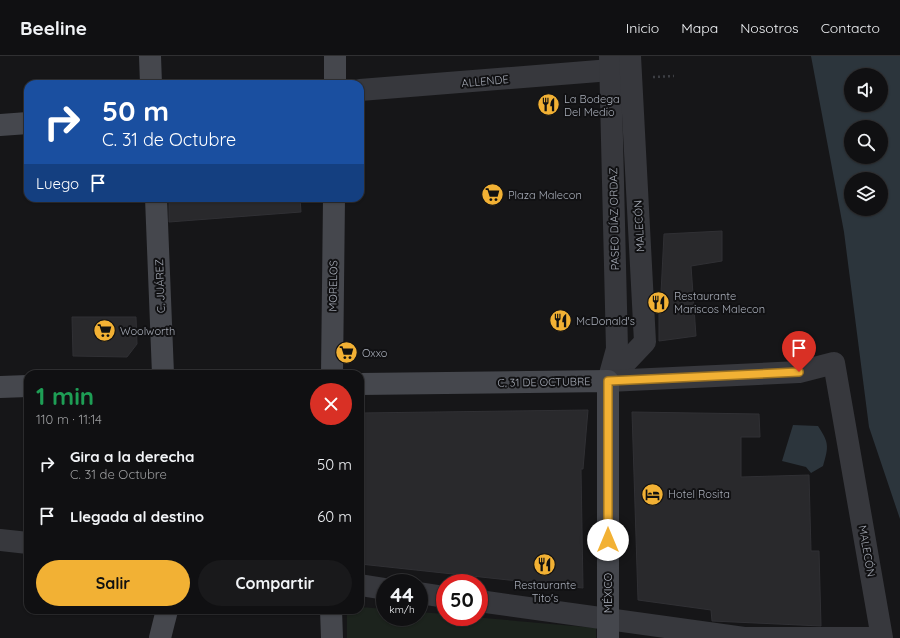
<!DOCTYPE html>
<html lang="es">
<meta charset="utf-8">
<style>
body{margin:0;font-family:Quicksand,sans-serif;background:#19191b;color:#f1f3f6;height:100vh;display:flex;flex-direction:column;font-size:15px;white-space:nowrap}
*{box-sizing:border-box;margin:0}
p{font-size:13px;color:#9c9d9f}
.icon{flex:none;width:22px;height:22px;fill:none;stroke:currentColor;stroke-width:2;stroke-linecap:round;stroke-linejoin:round}
.map{position:relative;flex:1;overflow:hidden}
.panel{position:absolute;left:24px;top:314px;width:340px;height:244px;display:flex;flex-direction:column;background:#101012;border-radius:12px;box-shadow:0 1px 3px #0004,0 0 0 1px #303032}
.panel>*{flex:none}
.top-card{position:absolute;left:24px;top:24px;width:340px;height:122px;border-radius:12px;box-shadow:0 1px 3px #0004,0 0 0 1px #303032;background:#1a4fa0;color:#fff;overflow:hidden}
.tools{position:absolute;left:844px;top:12px;display:grid;gap:8px}
.tools a{display:grid;place-items:center;width:44px;height:44px;border-radius:50%;background:#101012;box-shadow:0 1px 3px #0004,0 0 0 1px #303032;font-size:20px}
.speed{position:absolute;left:376px;top:518px;display:flex;gap:8px;font-size:20px;font-weight:700;text-align:center}
.speed>*{display:grid;place-content:center;width:52px;height:52px;border-radius:50%;background:#101012;box-shadow:0 1px 3px #0004,0 0 0 1px #303032;line-height:1}
.speed small{font-size:10px;font-weight:400}
.speed .limit{border:6px solid #d22;background:#fff;color:#111}
.pin{position:absolute;display:grid;place-items:center;width:34px;height:34px;color:#fff;margin:-41px -17px;border-radius:50% 50% 50% 0;rotate:-45deg;box-shadow:0 0 4px #0007}
.pin .icon{rotate:45deg}
.me{position:absolute;width:44px;margin:-22px;rotate:0deg;stroke-linejoin:round;filter:drop-shadow(0 0 3px #0008)}
.turn{display:flex;align-items:center;gap:14px;height:84px;padding:0 12px;font-size:18px}
.turn .icon{width:52px;height:52px;stroke-width:2.5}
.turn b{display:block;font-size:28px;line-height:34px}
.then{display:flex;align-items:center;height:38px;padding:0 12px;background:#0003;gap:8px;font-size:15px}
.round{display:grid;place-items:center;flex:none;width:42px;height:42px;border-radius:21px;background:#19191b}
.head{display:flex;align-items:center;justify-content:space-between;height:68px;padding:0 12px}
h1{font-size:24px;font-weight:800;line-height:30px;color:#1e9e55}
.action{display:flex;gap:8px;margin-top:auto;padding:8px 12px}
.action a{flex:1;height:46px;border-radius:24px;background:#f2b134;color:#111;font-size:16px;font-weight:800;line-height:46px;text-align:center}
.action a+a{background:#19191b;color:#f1f3f6}
ul{padding:0;list-style:none}
li{display:flex;align-items:center;gap:12px;height:52px;padding:0 12px}
li div{flex:1}
li b{display:block;font-size:15px}
li em{font-style:normal}
header{display:flex;align-items:center;gap:24px;box-sizing:border-box;height:56px;padding:0 20px;background:#101012;border-bottom:1px solid #303032}
header strong{font-size:19px}
nav{display:flex;gap:22px;margin-inline-start:auto;font-size:14px}
.map>svg:first-child{display:block}
.green{fill:#1c231d}
.water{fill:#2c353c;fill-rule:evenodd}
.building{fill:#29292c;stroke:#303034}
.lines{fill:none;stroke-linecap:round;stroke-linejoin:round}
.path{stroke:#3d3f44;stroke-width:2.5;stroke-dasharray:2 3;stroke-linecap:butt}
.street{stroke:#37383d;stroke-width:22}
.secondary{stroke:#45474d;stroke-width:22}
.route-casing{stroke:#9d7322;stroke-width:10}
.route{stroke:#f2b134;stroke-width:7}
.labels{text-anchor:middle;dominant-baseline:central;stroke-width:4;stroke-linejoin:round;paint-order:stroke}
.street-label{font-size:11px;fill:#a8adb8;stroke:#111113}
.poi-label{font-size:11px;fill:#a8adb8;stroke:#111113;text-anchor:start}
</style>
<header>
<strong>Beeline</strong>
<nav><a>Inicio</a><a>Mapa</a><a>Nosotros</a><a>Contacto</a></nav>
</header>
<div class="map">
<svg width="900" height="582" viewBox="0 0 900 582">
<rect width="100%" height="100%" fill="#161618"/>
<!-- green -->
<path class="green" d="M360,551L385,553V561H419V556L445,558V561H473L596,572V582H347V554H360Z"/>
<!-- water -->
<g class="water">
<path d="M811,0H900V463L869,371L844,176ZM851,19H881V49H851ZM851,71H881V101H851ZM851,123H881V153H851Z"/>
<path d="M793,369L818,370C829,387 829,390 823,410L811,417L806,411L782,405Z"/>
</g>
<!-- building -->
<g class="building">
<path d="M169,142H300L301,156L169,166Z"/>
<path d="M722,175V205L691,210L696,280L659,285V237H661L664,178Z"/>
<path d="M72,261H136L137,288L127,301L73,300Z"/>
<path d="M588,354L583,413H581L583,532L360,508V357Z"/>
<path d="M632,356L759,358L760,381H741V421L809,419L811,495H819L821,570L712,565L711,554L638,544Z"/>
</g>
<g class="lines">
<!-- path -->
<path class="path" d="M653,21L674,20"/>
<!-- street -->
<g class="street">
<path d="M360,34L611,14"/>
<path d="M609,322L617,293L610,0"/>
<path d="M608,325L645,286L630,0"/>
<path d="M0,484L28,487"/>
<path d="M360,529L385,533"/>
<path d="M419,537L445,541"/>
<path d="M479,545L744,582H882L834,307L799,316L608,325"/>
</g>
<!-- secondary -->
<g class="secondary">
<path d="M150,0L151,28"/>
<path d="M335,0V28"/>
<path d="M0,69L28,67"/>
<path d="M156,142L163,318"/>
<path d="M332,318L334,142"/>
<path d="M360,328L608,325V582"/>
<path d="M0,331L28,330"/>
<path d="M331,554L332,582"/>
<path d="M160,582L167,554"/>
</g>
</g>
<g class="lines">
<defs>
<path id="route" d="M608,484V325L799,316"/>
</defs>
<!-- route casing -->
<use href="#route" class="route-casing"/>
<!-- route -->
<use href="#route" class="route"/>
</g>
<!-- icons -->
<defs>
<symbol id="restaurant-disc" viewBox="-11 -11 22 22"><circle r="9.5" fill="#f2b134" stroke="#111113"/><path d="M-5-6h1v4h1v-4h1v4h1v-4h1v5L-1.5 .5V6h-2V.5L-5-1ZM5-6V6H3V1.5H1.5Q1.5-4 5-6Z" fill="#111"/></symbol>
<symbol id="supermarket-disc" viewBox="-11 -11 22 22"><circle r="9.5" fill="#f2b134" stroke="#111113"/><path d="M-6-5.5h2.5l.6 2H6L4.5 2H-2.5L-4.4-4H-6ZM-1.5 3.2a1.3 1.3 0 1 0 .1 0ZM3 3.2a1.3 1.3 0 1 0 .1 0Z" fill="#111"/></symbol>
<symbol id="hotel-disc" viewBox="-11 -11 22 22"><circle r="9.5" fill="#f2b134" stroke="#111113"/><path d="M-6-4.5h1.5V1H6V5H4.5V3h-9V5H-6ZM-4 0a1.8 1.8 0 1 1 3.6 0ZM.5 0V-2.5h3Q6-2.5 6 0Z" fill="#111"/></symbol>
</defs>
<g fill-rule="evenodd">
<use href="#restaurant-disc" x="536" y="36" width="25" height="25"/>
<use href="#supermarket-disc" x="480" y="126" width="25" height="25"/>
<use href="#restaurant-disc" x="646" y="234" width="25" height="25"/>
<use href="#restaurant-disc" x="548" y="252" width="25" height="25"/>
<use href="#supermarket-disc" x="92" y="262" width="25" height="25"/>
<use href="#supermarket-disc" x="334" y="284" width="25" height="25"/>
<use href="#hotel-disc" x="640" y="426" width="25" height="25"/>
<use href="#restaurant-disc" x="532" y="496" width="25" height="25"/>
</g>
<g class="labels">
<!-- street labels -->
<g class="street-label">
<text transform="translate(485 25) rotate(-5)">ALLENDE</text>
<text transform="translate(614 163) rotate(-91)">PASEO DÍAZ ORDAZ</text>
<text transform="translate(639 170) rotate(-93)">MALECÓN</text>
<text transform="translate(160 230) rotate(-92)">C. JUÁREZ</text>
<text transform="translate(333 230) rotate(-89)">MORELOS</text>
<text transform="translate(544 326) rotate(-1)">C. 31 DE OCTUBRE</text>
<text transform="translate(867 495) rotate(80)">MALECÓN</text>
<text transform="translate(608 537) rotate(-90)">MÉXICO</text>
</g>
<!-- poi labels -->
<g class="poi-label">
<text x="564" y="43">La Bodega<tspan x="564" dy="13">Del Medio</tspan></text>
<text x="508" y="139">Plaza Malecon</text>
<text x="674" y="240">Restaurante<tspan x="674" dy="13">Mariscos Malecon</tspan></text>
<text x="576" y="265">McDonald's</text>
<text x="120" y="275">Woolworth</text>
<text x="362" y="297">Oxxo</text>
<text x="668" y="438">Hotel Rosita</text>
<text x="545" y="529" text-anchor="middle">Restaurante<tspan x="545" dy="13">Tito's</tspan></text>
</g>
</g>
</svg>
<div class="tools">
<a><svg class="icon" aria-label="sound" viewBox="0 0 24 24"><path d="M4 9h4l5-4v14l-5-4H4zM17 9q2 3 0 6"/></svg></a>
<a><svg class="icon" aria-label="search" viewBox="0 0 24 24"><circle cx="10" cy="10" r="6"/><path d="M15 15l6 6"/></svg></a>
<a><svg class="icon" aria-label="layers" viewBox="0 0 24 24"><path d="M12 4l9 5-9 5-9-5zM3 14l9 5 9-5"/></svg></a>
</div>
<div class="speed"><div>44<small>km/h</small></div><div class="limit">50</div></div>
<div class="pin" style="left:799px;top:316px;background:#d93025"><svg class="icon" aria-label="arrive" viewBox="0 0 24 24"><path d="M6 21V4h12l-3 4 3 4H6"/></svg></div>
<svg class="me" style="left:608px;top:484px" viewBox="-20 -20 40 40"><circle r="19" fill="#fff"/><path d="M0-13L10 11 0 6-10 11z" fill="#f2b134"/></svg>
<div class="top-card">
<div class="turn"><svg class="icon" aria-label="right" viewBox="0 0 24 24"><path d="M7 20v-9h11M14 6l5 5-5 5"/></svg><div><b>50 m</b>C. 31 de Octubre</div></div>
<div class="then">Luego<svg class="icon" aria-label="arrive" viewBox="0 0 24 24"><path d="M6 21V4h12l-3 4 3 4H6"/></svg></div>
</div>
<section class="panel">
<div class="head"><div><h1>1 min</h1><p>110 m · 11:14</p></div><a class="round" style="background:#d93025;color:#fff"><svg class="icon" aria-label="close" viewBox="0 0 24 24"><path d="M6 6l12 12M18 6L6 18"/></svg></a></div>
<ul>
<li><svg class="icon" aria-label="right" viewBox="0 0 24 24"><path d="M7 20v-9h11M14 6l5 5-5 5"/></svg><div><b>Gira a la derecha</b><p>C. 31 de Octubre</p></div><em>50 m</em></li>
<li><svg class="icon" aria-label="arrive" viewBox="0 0 24 24"><path d="M6 21V4h12l-3 4 3 4H6"/></svg><div><b>Llegada al destino</b></div><em>60 m</em></li>
</ul>
<div class="action"><a>Salir</a><a>Compartir</a></div>
</section>
</div>
